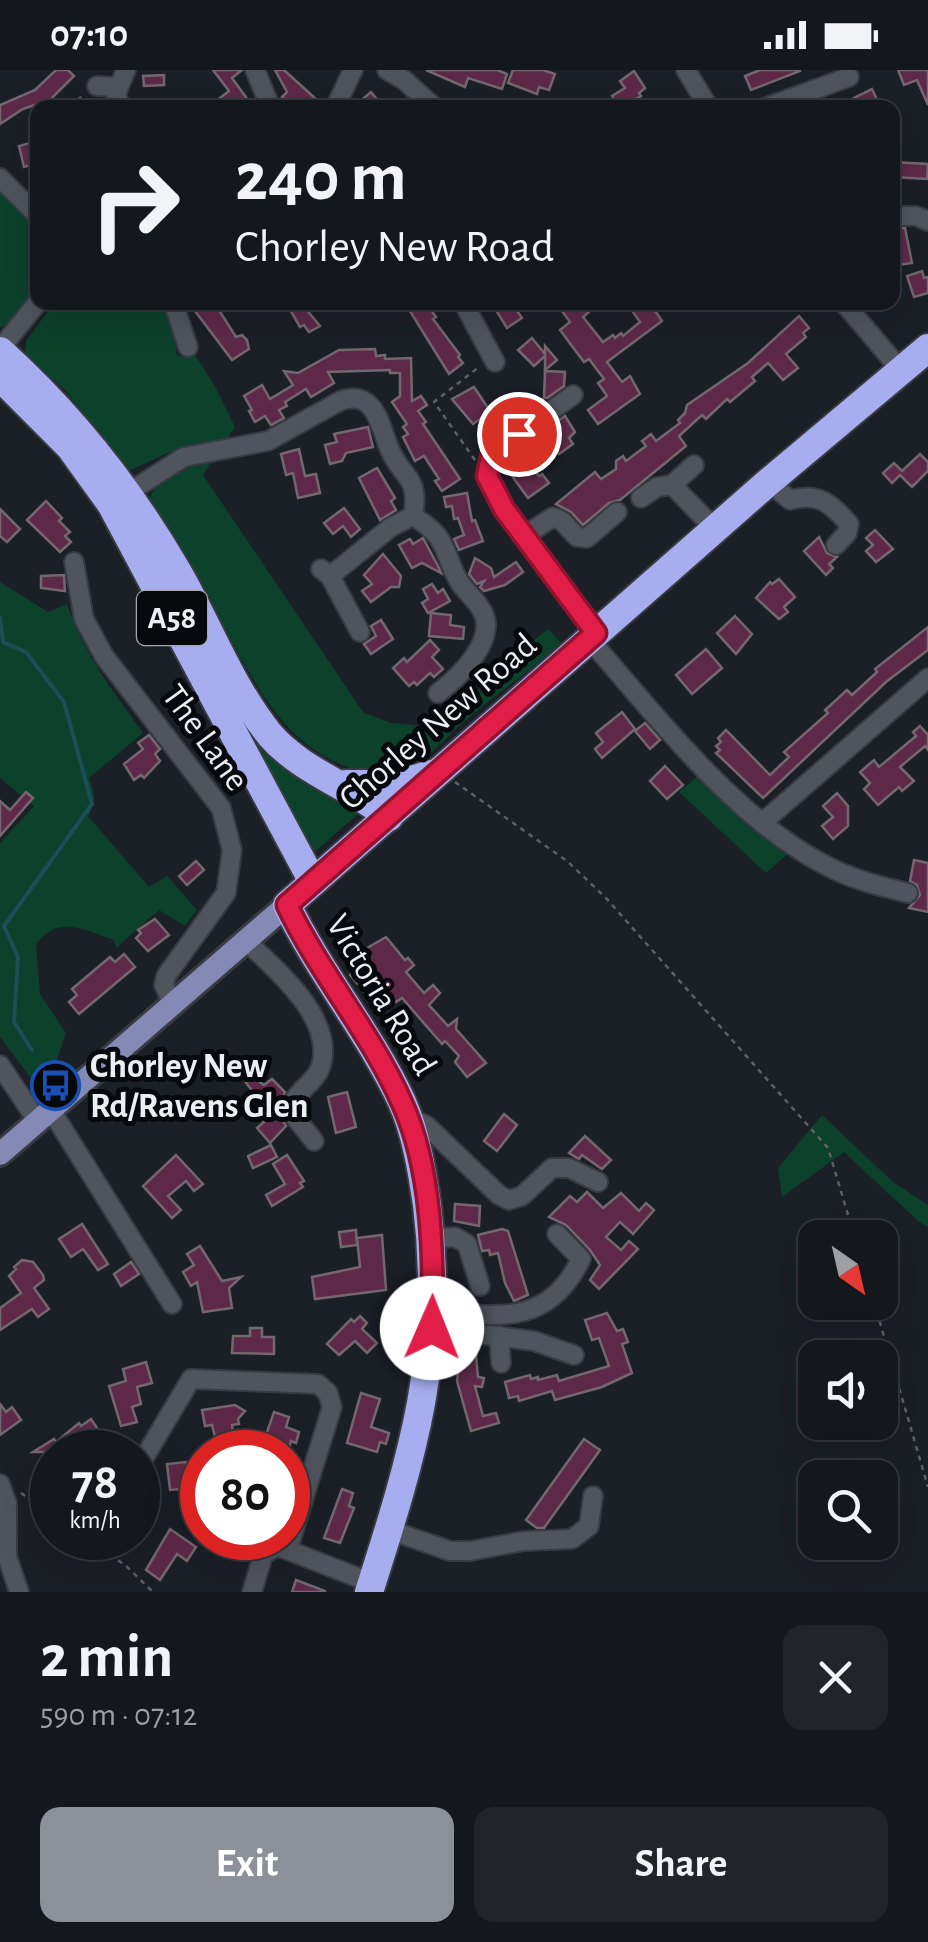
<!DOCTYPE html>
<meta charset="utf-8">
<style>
body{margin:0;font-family:"Alegreya Sans",sans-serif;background:#212429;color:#f1f3f6;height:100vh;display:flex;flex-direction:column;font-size:38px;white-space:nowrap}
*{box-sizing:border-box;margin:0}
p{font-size:32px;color:#9d9fa3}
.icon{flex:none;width:55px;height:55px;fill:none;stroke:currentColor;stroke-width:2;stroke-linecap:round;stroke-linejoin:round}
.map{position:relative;height:1522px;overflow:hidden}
.sheet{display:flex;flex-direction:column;background:#14171c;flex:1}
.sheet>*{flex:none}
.hud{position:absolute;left:30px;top:30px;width:870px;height:210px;border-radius:20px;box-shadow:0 10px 40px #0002,0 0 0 2px #33363b;background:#14171c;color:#f1f3f6;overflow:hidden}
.needle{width:65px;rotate:146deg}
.tools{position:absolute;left:798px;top:1150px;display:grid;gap:20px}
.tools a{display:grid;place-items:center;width:100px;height:100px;border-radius:20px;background:#14171c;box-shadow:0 10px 40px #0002,0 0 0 2px #33363b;font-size:50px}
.speed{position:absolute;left:30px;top:1360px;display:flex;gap:20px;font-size:50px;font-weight:700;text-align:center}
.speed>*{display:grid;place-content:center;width:130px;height:130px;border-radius:50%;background:#14171c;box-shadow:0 10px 40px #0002,0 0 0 2px #33363b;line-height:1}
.speed small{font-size:25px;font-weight:400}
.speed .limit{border:15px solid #d22;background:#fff;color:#111}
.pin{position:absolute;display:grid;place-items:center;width:85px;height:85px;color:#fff;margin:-42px;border:5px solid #fff;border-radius:50%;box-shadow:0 2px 10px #0007}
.me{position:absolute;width:110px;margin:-55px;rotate:1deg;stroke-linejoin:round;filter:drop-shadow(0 0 8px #0008)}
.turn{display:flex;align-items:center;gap:35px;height:210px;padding:0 40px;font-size:45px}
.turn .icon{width:130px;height:130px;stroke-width:2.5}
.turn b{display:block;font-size:70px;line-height:85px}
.round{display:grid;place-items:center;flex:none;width:105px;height:105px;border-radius:20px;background:#212429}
.head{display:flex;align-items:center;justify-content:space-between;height:170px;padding:0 40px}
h1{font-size:60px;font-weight:700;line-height:75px}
.cta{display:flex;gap:20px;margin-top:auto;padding:20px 40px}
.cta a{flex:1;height:115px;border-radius:20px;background:#8c9099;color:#fff;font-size:40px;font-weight:700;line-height:115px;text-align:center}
.cta a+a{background:#212429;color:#f1f3f6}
.status{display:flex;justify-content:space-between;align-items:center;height:70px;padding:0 50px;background:#14171c;direction:ltr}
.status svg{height:28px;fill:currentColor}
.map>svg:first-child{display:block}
.green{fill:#0c412c}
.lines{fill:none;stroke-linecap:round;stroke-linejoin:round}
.stream{stroke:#1d4d55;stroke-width:4}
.building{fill:#5e2948;stroke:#73686d;stroke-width:2.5}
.minor-casing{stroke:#383b41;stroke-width:22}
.major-casing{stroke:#383b41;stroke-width:28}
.highway-casing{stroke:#383b41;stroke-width:32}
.path{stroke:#5d6167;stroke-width:2.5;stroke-dasharray:5 5;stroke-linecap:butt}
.minor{stroke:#4f545d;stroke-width:18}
.major{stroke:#838ab5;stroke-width:22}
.highway{stroke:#a6aef0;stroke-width:28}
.route-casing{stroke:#92132f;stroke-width:25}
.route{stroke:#e11d48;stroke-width:18}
.labels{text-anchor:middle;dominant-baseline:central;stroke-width:10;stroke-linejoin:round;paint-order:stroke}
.shield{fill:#07090c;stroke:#a7a9ae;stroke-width:2.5}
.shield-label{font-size:32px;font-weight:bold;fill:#ebeef3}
.street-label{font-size:35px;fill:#ebeef3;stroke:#07090c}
.poi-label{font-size:35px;font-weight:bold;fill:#ebeef3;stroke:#07090c;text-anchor:start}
</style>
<div class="status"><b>07:10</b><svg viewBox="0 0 49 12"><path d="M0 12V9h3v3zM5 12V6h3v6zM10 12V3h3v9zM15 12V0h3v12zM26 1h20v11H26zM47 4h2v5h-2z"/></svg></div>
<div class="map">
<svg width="928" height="1522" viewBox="0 0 928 1522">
<rect width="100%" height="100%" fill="#1b1f26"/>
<!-- green -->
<g class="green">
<path d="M0,116L38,154L37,218L8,255L0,258Z"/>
<path d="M54,233H168L178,260L176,283L179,286L193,282L215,316L235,357L224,374L168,383L128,401L66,321L25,284L26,271Z"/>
<path d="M211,392L203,405L363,642L391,653L424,656L548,559L561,573C529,602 494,626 461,654C449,665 428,689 416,694C394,705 372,705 350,698C278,673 250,602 215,541C194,503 173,466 149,430C158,405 187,396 211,392Z"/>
<path d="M0,512L48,542L67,534C84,584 113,621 143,663L89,708C95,723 97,731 88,746L149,817L167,806L197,840L185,856L159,840L116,878L114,870C84,860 59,844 36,874L40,924L66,963L53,1001L36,1015L0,967V773L34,736L0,708Z"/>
<path d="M233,633L365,738L311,785Z"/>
<path d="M699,705L791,781L766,803L679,722Z"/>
<path d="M822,1045L893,1112L928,1135V1157L918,1151L844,1082L782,1127L778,1098Z"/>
</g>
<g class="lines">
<!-- stream -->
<path class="stream" d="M0,547L3,572L26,582L64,632L92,734L4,856L18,887L14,952L32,980"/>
</g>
<!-- building -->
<g class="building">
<path d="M56,0H68L74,6L50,30L23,39L0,54V35L35,20Z"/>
<path d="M213,0H242L232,8L248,30L245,32L249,38H207L229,21Z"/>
<path d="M275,0H284L317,30L311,38H294L282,27L287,22Z"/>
<path d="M426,0H497L507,4L502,19L468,8L465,17Z"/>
<path d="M513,0H543L555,4L549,20L539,17L537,24L508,13Z"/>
<path d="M760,0H800V1L751,20L745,6Z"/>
<path d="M898,0H928V35L917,10L904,15Z"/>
<path d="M634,1L645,18L639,23L641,26L620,38L612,26L625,18L620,11Z"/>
<path d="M164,5V15L144,16L143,6Z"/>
<path d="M872,19L881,38H834Z"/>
<path d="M371,22L384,38H352Z"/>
<path d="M33,72L38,93L24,97L19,76Z"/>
<path d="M892,92L928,94L927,109L894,107Z"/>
<path d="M892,158H905L912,193L892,196Z"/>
<path d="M922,201L924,208L928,207V223L914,227L907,206Z"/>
<path d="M208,232H214L236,267L242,265L247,270L249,279L232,290L195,241Z"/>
<path d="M300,232L320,256L309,262L304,255L300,257L289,238Z"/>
<path d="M416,232H442L431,240L436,247L433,249L460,285L458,287L463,293L449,304L408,238Z"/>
<path d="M491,232H523L515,238L522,248L507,258Z"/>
<path d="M581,232L591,240L583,247L603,272L613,265L615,268L621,263L623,266L640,252L626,232H649L662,251L607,292L622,312L630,306L640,324L598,354L588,340L607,326L598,313L604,309L589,289L584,292L560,260L570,252L562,241L572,233L576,237Z"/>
<path d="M799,246L809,258L803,263L806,267L786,284L798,298L783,310L768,293L752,307L755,311L730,332L727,329L706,349L702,345L679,366L686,376L620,430L609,433L583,455L571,442L556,434L595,402L601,409L616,399V391L623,386L626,391L646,376L642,371L651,364L656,371L680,353L678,350L685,343L687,335L748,293Z"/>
<path d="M532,268L545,284V276L557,290L545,300V286L534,296L518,280Z"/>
<path d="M375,279L376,286L385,285V289L411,288L412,331L421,326L427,335L418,341L426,352L423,354L460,409L442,421L435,411L439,409L424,386L415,391L403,367L408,364L403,357L407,354L392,332L400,326V303H390V300L328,302L334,313L311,327L306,319L285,332L287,336L279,340L284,348L271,355L265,346L255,352L249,341L252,340L244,326L262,315L270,329L293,315L284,301L298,303L339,280Z"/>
<path d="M545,301L565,302L564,316L547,328H544Z"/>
<path d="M474,317L490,341L518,332L523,345L496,360L490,342L473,354L452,329Z"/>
<path d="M565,346L575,362L569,368L573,374L559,384L542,363Z"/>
<path d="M368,357L373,377L346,383L342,391L330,394L325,375L337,372L334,364Z"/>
<path d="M299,379L305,406L316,404L320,423L298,428L293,403L286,405L281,384Z"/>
<path d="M920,384L928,392V401L912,417L900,405L892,413L883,403L894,393L902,401Z"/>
<path d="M529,393L539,406L542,404L549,413L528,428L512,406Z"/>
<path d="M377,398L395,428L391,431L396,440L380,450L359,408Z"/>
<path d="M467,423L472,451L475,450L483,471L459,480L454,469L464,465L458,448L454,449L452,436L446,437L444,427Z"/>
<path d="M46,431L62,448L59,451L70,462L65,466L71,472L60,482L27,450Z"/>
<path d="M344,438L360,459L351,467L343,456L333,464L324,453Z"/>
<path d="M0,439L20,459L7,472L0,466Z"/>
<path d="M875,460L893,479L876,492L866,481L873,475L866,468Z"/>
<path d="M819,467L827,483L837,487L829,494L833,498L826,505L804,481Z"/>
<path d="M423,468L439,498L441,503L422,493L412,498L399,475L410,469L413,474Z"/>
<path d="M383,484L401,506L399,517H391L371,532L362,521L372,514L364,505Z"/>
<path d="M475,488L491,498L494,507L516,492L523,502L505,515L484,521L480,517L484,511L477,514L469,504Z"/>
<path d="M64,505L65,521L41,518V506Z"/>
<path d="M779,509L795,527L784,537L788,542L779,549L756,528L770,512L772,514Z"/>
<path d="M432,514L438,523L443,519L450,531L428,543L422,533L428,529L423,519Z"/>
<path d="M431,543L451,545L450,555L464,557L463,569L429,566Z"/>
<path d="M735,546L752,564L736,584L717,563Z"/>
<path d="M381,550L393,569L371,584L364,574L376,566L371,556Z"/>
<path d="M928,557V580L886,612L763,728L716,683L720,680L716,676L721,672L718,668L726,660L770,705L789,687L784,682L828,643L825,640L847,620L852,625L877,602L875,599Z"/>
<path d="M430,570L439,580L432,587L443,599L434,607L430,603L417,615L414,612L409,616L393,598L404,588L407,592Z"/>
<path d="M706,579L722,598L692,624L676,605Z"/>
<path d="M622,642L635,659L602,688L595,679L603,672L596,663Z"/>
<path d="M645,653L660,670L650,679L635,661Z"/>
<path d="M920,656L928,665V680L925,676L900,697L914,711L902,721L899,717L878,735L864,719L870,713L860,702L874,690L879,697L916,666L913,662Z"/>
<path d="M149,665L160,679L155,684L160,691L144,708L141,705L134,710L124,694L143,679L138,673Z"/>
<path d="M665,696L683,715L667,729L650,711Z"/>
<path d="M26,722L33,728L0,766V731L10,740Z"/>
<path d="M837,723L848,736V756L833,769L822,756L833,747L823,736Z"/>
<path d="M914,790L928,793V842L909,838L920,825L917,815L910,811Z"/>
<path d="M196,791L204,800L187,815L179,806Z"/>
<path d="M155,849L169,865L148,881L136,868L141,863L138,860Z"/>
<path d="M386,867L405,890L408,888L414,895L406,902L424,923L433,915L440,923L429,935L448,956L457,949L456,959L486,993L467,1007L455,992L459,986L445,971L442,974L402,928L396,932L388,922L374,933L350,905L365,893L367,878Z"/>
<path d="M124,884L135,897L79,944L69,932L77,925L72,919L110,887L115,892Z"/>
<path d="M253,1007L264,1015L272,1009L285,1022L278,1042L286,1056L270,1073L257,1058L264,1052L248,1031L255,1024L246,1013Z"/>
<path d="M347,1022L356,1057L336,1063L328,1027Z"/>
<path d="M504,1044L517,1055L497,1081L484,1071Z"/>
<path d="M585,1066L611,1090L602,1099L582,1085L579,1089L569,1083Z"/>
<path d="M271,1075L277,1087L253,1098L248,1086Z"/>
<path d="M176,1085L203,1114L194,1121L186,1111L168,1126L181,1140L172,1148L143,1116Z"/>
<path d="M287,1085L304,1111L300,1113L303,1117L272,1136L266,1125L285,1114L273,1094Z"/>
<path d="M587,1122L603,1138L621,1123L639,1141L646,1133L654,1140L633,1164L620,1152L606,1167L621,1180L629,1171L638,1179L599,1219L590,1210L600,1195L590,1180L566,1155L549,1147L570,1126L577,1132Z"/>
<path d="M455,1134L480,1136L479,1156L454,1151Z"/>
<path d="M82,1154L108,1194L98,1200L83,1179L71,1187L59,1169Z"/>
<path d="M502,1159L508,1161L528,1225L514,1231L505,1213L498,1183L490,1185L489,1180L482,1181L478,1165Z"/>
<path d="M356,1160L357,1175L341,1177L339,1162Z"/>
<path d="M382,1165L386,1220L315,1229L312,1207L360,1197L357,1168Z"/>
<path d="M200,1176L222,1211L241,1207L229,1218L232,1238L203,1242L197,1212L191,1216L183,1202L194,1195L187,1184Z"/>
<path d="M22,1190L33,1192L43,1205L44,1210L34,1218L49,1239L38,1247L32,1239L0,1260V1238L21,1223L9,1206L16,1199L14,1197Z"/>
<path d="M131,1192L139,1204L121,1216L114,1204Z"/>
<path d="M607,1243L617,1261L623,1259L628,1272L622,1274L632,1303L602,1317L555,1330L552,1321L519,1331L518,1326L509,1328L505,1312L530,1305L531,1309L538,1307V1310L557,1305L559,1311L609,1296L599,1268L592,1270L585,1250Z"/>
<path d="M360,1246L367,1253L362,1259L377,1273L367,1283L355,1271L339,1285L327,1274L351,1249L354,1252Z"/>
<path d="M250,1258H262V1267H274V1284L232,1283L233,1266H250Z"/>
<path d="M461,1283L476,1285L478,1307L484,1308L482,1317L475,1316L483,1346L496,1343L499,1353L471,1361L457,1311L458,1302L454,1301L455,1290L460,1291Z"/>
<path d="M146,1292L152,1313L137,1317L141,1334L132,1337L137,1352L121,1356L109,1316L126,1311L123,1299Z"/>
<path d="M361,1323L380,1329L371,1357L389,1363L386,1374L380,1372L377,1382L347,1373Z"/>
<path d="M0,1334L6,1342L12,1337L21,1350L0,1365Z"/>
<path d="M235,1335L245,1341L238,1349L239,1354L232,1355L234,1368L216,1371L212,1355L205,1356L202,1340Z"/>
<path d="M274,1342L289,1347L286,1357L299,1362L296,1373L291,1371L288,1382H260Z"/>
<path d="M91,1349L101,1364L84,1378L82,1375L71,1382H33L54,1369L56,1372L79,1353L81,1356Z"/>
<path d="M584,1369L600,1380L544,1458H537L526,1450Z"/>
<path d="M186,1392L188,1403L202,1401V1426L181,1429L180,1419L170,1420L167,1394Z"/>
<path d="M342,1419L353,1423L349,1436L354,1438L340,1473L324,1468Z"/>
<path d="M170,1459L196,1477L187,1491L177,1484L160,1510L146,1500Z"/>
<path d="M296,1510L325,1521V1522H292Z"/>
</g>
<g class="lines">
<defs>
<g id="minor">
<path d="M255,0L271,38"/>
<path d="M387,0L404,10L435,38"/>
<path d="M686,0L709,38"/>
<path d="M97,16L117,17"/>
<path d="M121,38L116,24L126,0"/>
<path d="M335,38L353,0"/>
<path d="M764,38L849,7"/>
<path d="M0,108L38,146"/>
<path d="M892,146H916L928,151"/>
<path d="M173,232L188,277"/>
<path d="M463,232L495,292"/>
<path d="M843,232L900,299"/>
<path d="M0,279L38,232"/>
<path d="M573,325L492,383L487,406L504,439L596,563"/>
<path d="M694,395L672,415L715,459"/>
<path d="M769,412L790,430C819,422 830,433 849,454L847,463L836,475"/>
<path d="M120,428L184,387L268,371L340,331C376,318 380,357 390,380C403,410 420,405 413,446C448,468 441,476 457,508C463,520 475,528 481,539C500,568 459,607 438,623"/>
<path d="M641,428L657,417L672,415"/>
<path d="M524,466L553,447L562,451L577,467L587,468L617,442"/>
<path d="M74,492L84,549L104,586L221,738L232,780L226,823L166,906L164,915L173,934"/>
<path d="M321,499L330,506L360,562"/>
<path d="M330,506L391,457L413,446"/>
<path d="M589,569C658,647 739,755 835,800C859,811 883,817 908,823"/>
<path d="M762,753L928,608"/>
<path d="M246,871C276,900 335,948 321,996C315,1014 294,1021 290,1041L314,1071"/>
<path d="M0,995L38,1052"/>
<path d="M51,1040L172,1234"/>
<path d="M408,1047L427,1056L499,1125L509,1130L522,1126L552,1098H569L598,1112"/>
<path d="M431,1169L455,1167L467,1174L480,1216"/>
<path d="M433,1240C497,1247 548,1257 581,1189L557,1164"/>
<path d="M432,1258L534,1271L574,1285"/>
<path d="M499,1266L501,1293"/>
<path d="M138,1398L191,1309L318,1314L328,1323L332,1337L288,1479"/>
<path d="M0,1414L7,1433V1486L19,1522"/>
<path d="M390,1460L450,1481H470L524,1471L572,1469L589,1456L593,1426"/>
<path d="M252,1522L263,1485L277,1476L372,1513"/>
</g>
<path id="major" d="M0,1084L287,835"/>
<g id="highway">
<path d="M0,281C71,345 128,417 176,499C209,555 229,614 270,665C301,701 352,717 389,747"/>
<path d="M0,307L70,377L111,434L313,812"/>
<path d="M346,714H398L431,704"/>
<path d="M369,1522C413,1385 445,1281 427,1135C422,1101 416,1063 402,1032C370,963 320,904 287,835L765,415L928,278"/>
</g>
</defs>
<!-- minor casing -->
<use href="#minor" class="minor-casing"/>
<!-- major casing -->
<use href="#major" class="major-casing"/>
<!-- highway casing -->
<use href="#highway" class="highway-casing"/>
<!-- path -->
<g class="path">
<path d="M59,38L84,26"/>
<path d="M29,55L38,49"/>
<path d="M475,390L434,332L479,297"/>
<path d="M455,712L567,791L605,827L828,1078L855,1168"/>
<path d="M874,1232L928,1417"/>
<path d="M21,1423L52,1445"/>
<path d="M85,1468L125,1495L153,1522"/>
</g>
<!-- minor -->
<use href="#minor" class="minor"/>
<!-- major -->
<use href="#major" class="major"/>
<!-- highway -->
<use href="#highway" class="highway"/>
</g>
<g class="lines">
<defs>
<path id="route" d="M432,1258C434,1188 432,1098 402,1033C371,963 320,904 287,835L596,563L504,439L487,406L492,383L519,364"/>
</defs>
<!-- route casing -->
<use href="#route" class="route-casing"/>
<!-- route -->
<use href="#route" class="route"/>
</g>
<!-- icons -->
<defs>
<symbol id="bus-ring" viewBox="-11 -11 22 22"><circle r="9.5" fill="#07090c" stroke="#1a4fb4" stroke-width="1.5"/><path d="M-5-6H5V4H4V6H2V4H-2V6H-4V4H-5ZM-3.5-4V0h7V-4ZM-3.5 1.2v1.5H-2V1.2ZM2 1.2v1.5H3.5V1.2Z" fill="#1a4fb4"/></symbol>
</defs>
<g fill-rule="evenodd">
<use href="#bus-ring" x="28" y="988" width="55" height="55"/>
</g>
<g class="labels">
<!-- shield labels -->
<rect class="shield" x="137" y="521" width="70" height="54" rx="8"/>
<g class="shield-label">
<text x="172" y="548">A58</text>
</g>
<!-- street labels -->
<g class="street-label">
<text transform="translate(438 652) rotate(-41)">Chorley New Road</text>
<text transform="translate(205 668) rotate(54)">The Lane</text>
<text transform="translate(381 925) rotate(59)">Victoria Road</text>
</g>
<!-- poi labels -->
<g class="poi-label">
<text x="90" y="996">Chorley New<tspan x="90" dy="40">Rd/Ravens Glen</tspan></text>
</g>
</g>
</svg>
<div class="tools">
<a><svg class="needle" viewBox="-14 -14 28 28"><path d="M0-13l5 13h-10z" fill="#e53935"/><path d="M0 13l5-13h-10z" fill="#9d9fa3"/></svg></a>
<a><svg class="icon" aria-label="sound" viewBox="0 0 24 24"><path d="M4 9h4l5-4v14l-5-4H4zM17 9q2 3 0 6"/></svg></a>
<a><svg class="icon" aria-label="search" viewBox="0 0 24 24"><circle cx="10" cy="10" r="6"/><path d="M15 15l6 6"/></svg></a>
</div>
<div class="speed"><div>78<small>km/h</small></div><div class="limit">80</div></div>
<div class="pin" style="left:519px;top:364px;background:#d93025"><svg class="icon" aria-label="arrive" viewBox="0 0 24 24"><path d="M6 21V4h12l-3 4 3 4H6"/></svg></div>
<svg class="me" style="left:432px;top:1258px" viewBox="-20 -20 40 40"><circle r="19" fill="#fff"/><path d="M0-13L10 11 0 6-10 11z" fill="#e11d48"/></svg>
<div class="hud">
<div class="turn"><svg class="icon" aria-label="right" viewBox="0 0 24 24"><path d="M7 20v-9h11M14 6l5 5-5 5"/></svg><div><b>240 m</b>Chorley New Road</div></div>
</div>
</div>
<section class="sheet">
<div class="head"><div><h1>2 min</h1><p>590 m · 07:12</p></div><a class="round"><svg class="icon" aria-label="close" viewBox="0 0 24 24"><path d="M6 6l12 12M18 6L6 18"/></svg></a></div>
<div class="cta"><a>Exit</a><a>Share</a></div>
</section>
